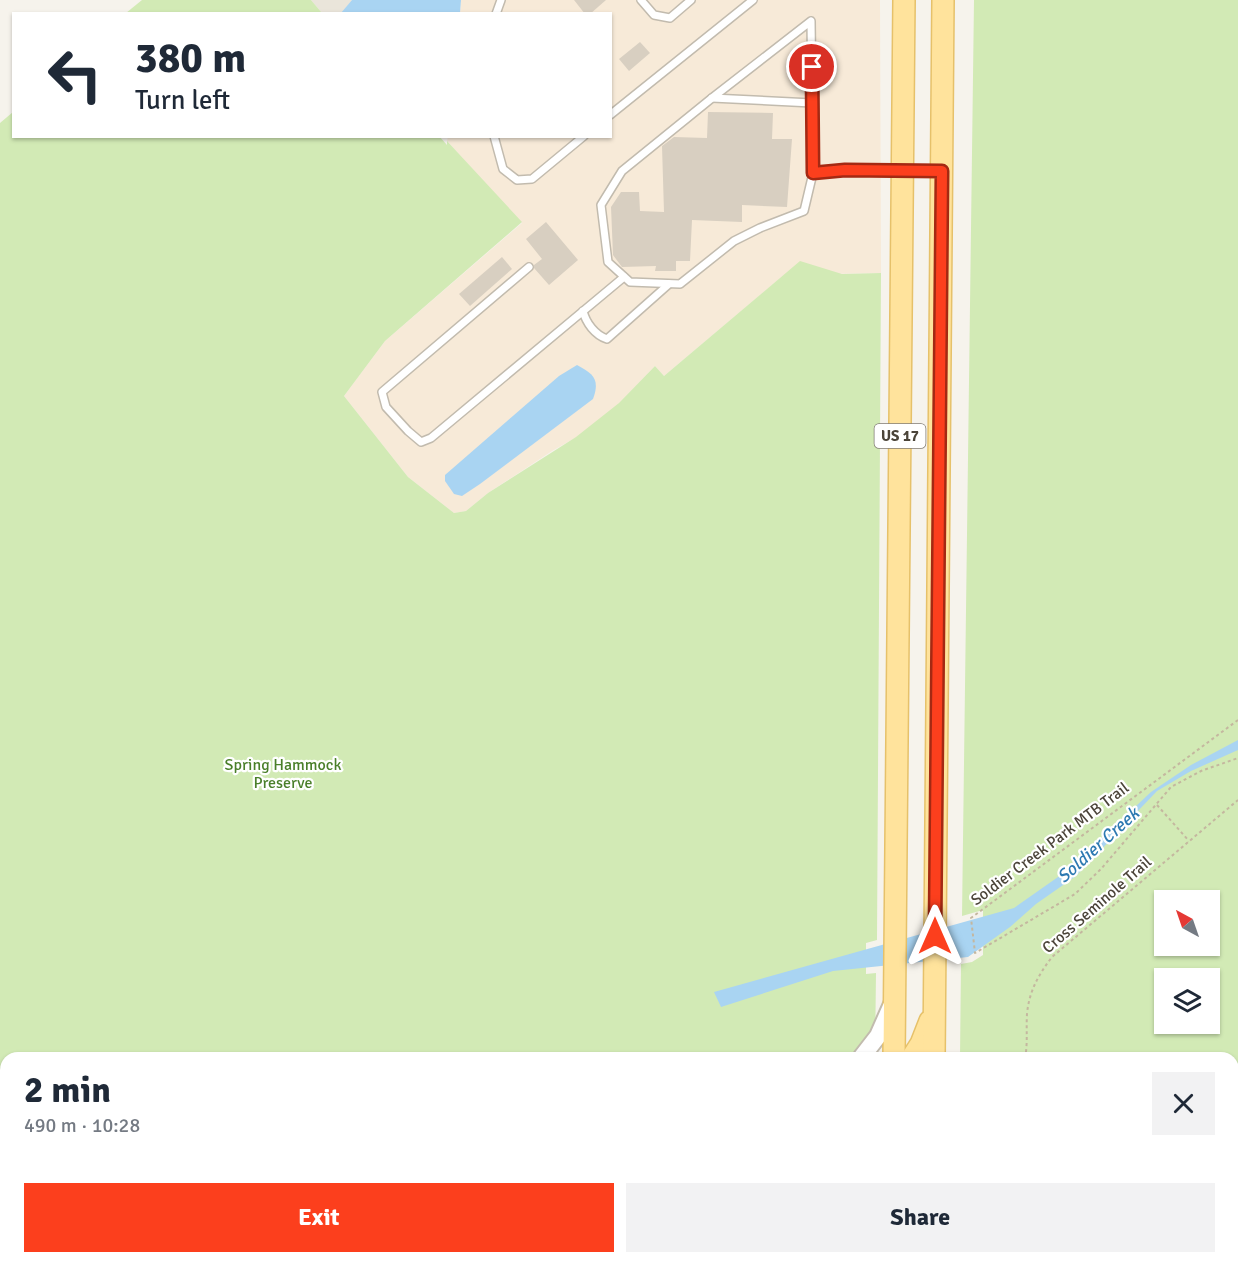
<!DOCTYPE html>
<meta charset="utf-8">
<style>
body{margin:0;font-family:Signika,sans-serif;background:#f2f2f3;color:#1f2937;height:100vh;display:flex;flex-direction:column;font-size:22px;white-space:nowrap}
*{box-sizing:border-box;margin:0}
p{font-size:20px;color:#747a83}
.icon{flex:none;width:33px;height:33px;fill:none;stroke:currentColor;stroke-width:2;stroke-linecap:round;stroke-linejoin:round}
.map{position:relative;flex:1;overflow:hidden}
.side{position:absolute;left:0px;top:1052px;width:1239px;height:212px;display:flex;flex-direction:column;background:#fff;border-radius:18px 18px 0 0;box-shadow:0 2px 4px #0004}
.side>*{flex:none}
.guide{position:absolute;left:12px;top:12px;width:600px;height:126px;border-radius:0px;box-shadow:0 2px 4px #0004;background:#fff;color:#1f2937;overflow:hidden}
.needle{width:39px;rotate:320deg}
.tools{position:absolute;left:1154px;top:890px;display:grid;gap:12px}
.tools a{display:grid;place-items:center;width:66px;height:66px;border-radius:0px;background:#fff;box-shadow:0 2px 4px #0004;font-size:30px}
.pin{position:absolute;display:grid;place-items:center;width:51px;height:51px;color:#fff;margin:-26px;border:3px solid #fff;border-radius:50%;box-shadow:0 2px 6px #0007}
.me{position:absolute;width:66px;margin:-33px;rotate:0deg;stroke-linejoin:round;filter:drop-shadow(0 0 4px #0008)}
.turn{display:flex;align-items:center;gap:21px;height:126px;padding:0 24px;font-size:27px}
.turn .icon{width:78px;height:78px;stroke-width:2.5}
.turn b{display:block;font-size:42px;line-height:51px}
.round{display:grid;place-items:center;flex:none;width:63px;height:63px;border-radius:0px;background:#f2f2f3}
.head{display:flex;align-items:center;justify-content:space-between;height:102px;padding:0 24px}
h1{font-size:36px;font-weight:800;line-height:45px}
.primary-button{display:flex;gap:12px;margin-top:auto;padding:12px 24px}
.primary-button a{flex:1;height:69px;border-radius:0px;background:#fc3f1d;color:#fff;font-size:24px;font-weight:800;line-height:69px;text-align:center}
.primary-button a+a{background:#f2f2f3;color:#1f2937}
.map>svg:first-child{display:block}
.residential{fill:#eae5da}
.commercial{fill:#f7ead8}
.green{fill:#d2eab5;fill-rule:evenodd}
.water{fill:#a9d4f2}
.building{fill:#d8cfc1}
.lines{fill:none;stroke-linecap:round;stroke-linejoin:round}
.service-casing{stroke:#c2bbae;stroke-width:10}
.tertiary-casing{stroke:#c2bbae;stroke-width:20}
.primary-casing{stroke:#e6c16a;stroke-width:24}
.path{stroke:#c4b79f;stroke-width:2;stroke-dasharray:3 3;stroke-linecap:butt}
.service{stroke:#fff;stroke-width:7}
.tertiary{stroke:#fff;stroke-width:16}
.primary{stroke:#ffe39c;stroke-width:21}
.route-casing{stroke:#a42913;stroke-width:15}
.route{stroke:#fc3f1d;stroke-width:10}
.labels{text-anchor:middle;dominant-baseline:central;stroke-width:4.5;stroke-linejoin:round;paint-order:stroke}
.shield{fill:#fff;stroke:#817c74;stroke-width:1.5}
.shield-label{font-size:15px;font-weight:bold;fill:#4b4439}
.park-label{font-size:16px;fill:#4a7f2a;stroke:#fff}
.street-label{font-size:16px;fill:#4b4439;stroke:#fff}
.water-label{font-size:18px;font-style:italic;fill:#2e7ab2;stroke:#fff}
</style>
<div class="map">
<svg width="1238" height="1262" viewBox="0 0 1238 1262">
<rect width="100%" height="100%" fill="#f6f3ec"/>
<!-- residential -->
<g class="residential">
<path d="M311,0H352L341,14L322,13Z"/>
<path d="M316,1257H468L470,1259V1262H320Z"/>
</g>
<!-- commercial -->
<path class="commercial" d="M461,0H880L881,273L784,275L664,376L655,366L598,425L552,451L488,493L466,511L454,513L408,477L344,396L385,341L522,223L447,141L448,137L610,136V14L460,13Z"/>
<!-- green -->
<g class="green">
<path d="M142,0H311L322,13H126Z"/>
<path d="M974,0H1238V1262H958V1257H1233V1058L960,1057L961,964L972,962L983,955V910L962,916ZM1164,900H1209V945H1164ZM1164,978H1209V1023H1164Z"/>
<path d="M13,112L14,136H439L447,145V141L522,222L385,341L344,396L408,477L454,513L466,511L488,493L576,437L619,403L655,366L664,376L800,261L842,274L881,273L877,940L866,943V974L876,973L875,1057L6,1058V1257H316L320,1262H0V123Z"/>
<path d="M468,1257H874V1262H470Z"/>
</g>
<!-- water -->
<g class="water">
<path d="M352,0H461L460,13H341Z"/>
<path d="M577,365C594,374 600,380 593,399L480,484L462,496L454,494L445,481V475L559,376Z"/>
<path d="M1238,740V750L1191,771L1157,791L1076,876L1036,904L1010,927L968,957L833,971L721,1007L714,992L1014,908L1068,870L1151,792L1191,765Z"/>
</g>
<!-- building -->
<g class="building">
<path d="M574,0H606L590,14H585Z"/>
<path d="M640,42L650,53L629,71L619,59Z"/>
<path d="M708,112L773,113L772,139H792L787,207L742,205V222L692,220L690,261H676V271H655L656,266L622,267L613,255L611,207L621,192H639L640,211L664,212L662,146L674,137L707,138Z"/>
<path d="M546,222L578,260L549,285L534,268V265L542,259L526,239Z"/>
<path d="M502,257L512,269L470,306L459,294Z"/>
</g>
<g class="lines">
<defs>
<g id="service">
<path d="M641,0L654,15L670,18L691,0"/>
<path d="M496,14L501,0"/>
<path d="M811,21L813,173L804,211L760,228L734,241L680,284L630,282L608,262L601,205L622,171L712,98Z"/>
<path d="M712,98L812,103"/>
<path d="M610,115L753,0"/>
<path d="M494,136L503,169L517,180L532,179L584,136"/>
<path d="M813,173L845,170L939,171"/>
<path d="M529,267L382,392L386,407L408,431L421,442L431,438L624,277"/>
<path d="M583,311C586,323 595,335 607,339L669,284"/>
</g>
<g id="tertiary">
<path d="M861,1058L878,1036L893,1002"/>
<path d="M579,1262L585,1257"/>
</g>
<g id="primary">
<path d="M894,1058L904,0"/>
<path d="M912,1058L921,1044L930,1021"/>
<path d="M934,1058L943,0"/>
<path d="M892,1262V1257"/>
<path d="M932,1262V1257"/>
</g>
</defs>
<!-- service casing -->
<use href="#service" class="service-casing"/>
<!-- tertiary casing -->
<use href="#tertiary" class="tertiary-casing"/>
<!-- primary casing -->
<use href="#primary" class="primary-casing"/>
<!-- path -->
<g class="path">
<path d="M1238,720L971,918L975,953L1075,894L1101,869L1171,787L1201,771L1238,758"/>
<path d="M1157,805L1189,841"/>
<path d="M1025,1058C1028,1043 1026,1029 1027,1014C1029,991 1039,974 1052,957L1238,800"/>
<path d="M666,1262L677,1257"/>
</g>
<!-- service -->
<use href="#service" class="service"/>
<!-- tertiary -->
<use href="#tertiary" class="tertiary"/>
<!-- primary -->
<use href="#primary" class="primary"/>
</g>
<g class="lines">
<defs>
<path id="route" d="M812,67L813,173L845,170L942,171L935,936"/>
</defs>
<!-- route casing -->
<use href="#route" class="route-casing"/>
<!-- route -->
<use href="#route" class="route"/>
</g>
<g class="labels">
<!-- shield labels -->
<rect class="shield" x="874.5" y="424" width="51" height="24" rx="4.5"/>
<g class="shield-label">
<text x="900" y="436">US 17</text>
</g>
<!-- park labels -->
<g class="park-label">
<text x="283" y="765">Spring Hammock<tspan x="283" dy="18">Preserve</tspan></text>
</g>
<!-- street labels -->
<g class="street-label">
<text transform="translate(1050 844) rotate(-37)">Soldier Creek Park MTB Trail</text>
<text transform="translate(1097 905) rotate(-41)">Cross Seminole Trail</text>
</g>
<!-- water labels -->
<g class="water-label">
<text transform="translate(1098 845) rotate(-42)">Soldier Creek</text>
</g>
</g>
</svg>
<div class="tools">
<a><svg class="needle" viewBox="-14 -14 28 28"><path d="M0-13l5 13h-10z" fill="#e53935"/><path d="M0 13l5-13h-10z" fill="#747a83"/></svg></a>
<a><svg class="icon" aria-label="layers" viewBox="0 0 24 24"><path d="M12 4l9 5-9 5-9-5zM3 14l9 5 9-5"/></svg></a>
</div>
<div class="pin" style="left:812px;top:67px;background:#d93025"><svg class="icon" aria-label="arrive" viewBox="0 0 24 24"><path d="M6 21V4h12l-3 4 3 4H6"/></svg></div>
<svg class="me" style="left:935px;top:936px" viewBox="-20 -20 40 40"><path d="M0-17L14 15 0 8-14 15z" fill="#fc3f1d" stroke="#fff" stroke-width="4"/></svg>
<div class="guide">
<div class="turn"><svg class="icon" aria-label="left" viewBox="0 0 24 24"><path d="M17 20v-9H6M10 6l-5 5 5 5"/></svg><div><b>380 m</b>Turn left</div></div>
</div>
<section class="side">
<div class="head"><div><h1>2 min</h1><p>490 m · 10:28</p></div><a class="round"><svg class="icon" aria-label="close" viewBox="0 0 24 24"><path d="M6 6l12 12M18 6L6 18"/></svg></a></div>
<div class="primary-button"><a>Exit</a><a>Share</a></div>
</section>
</div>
